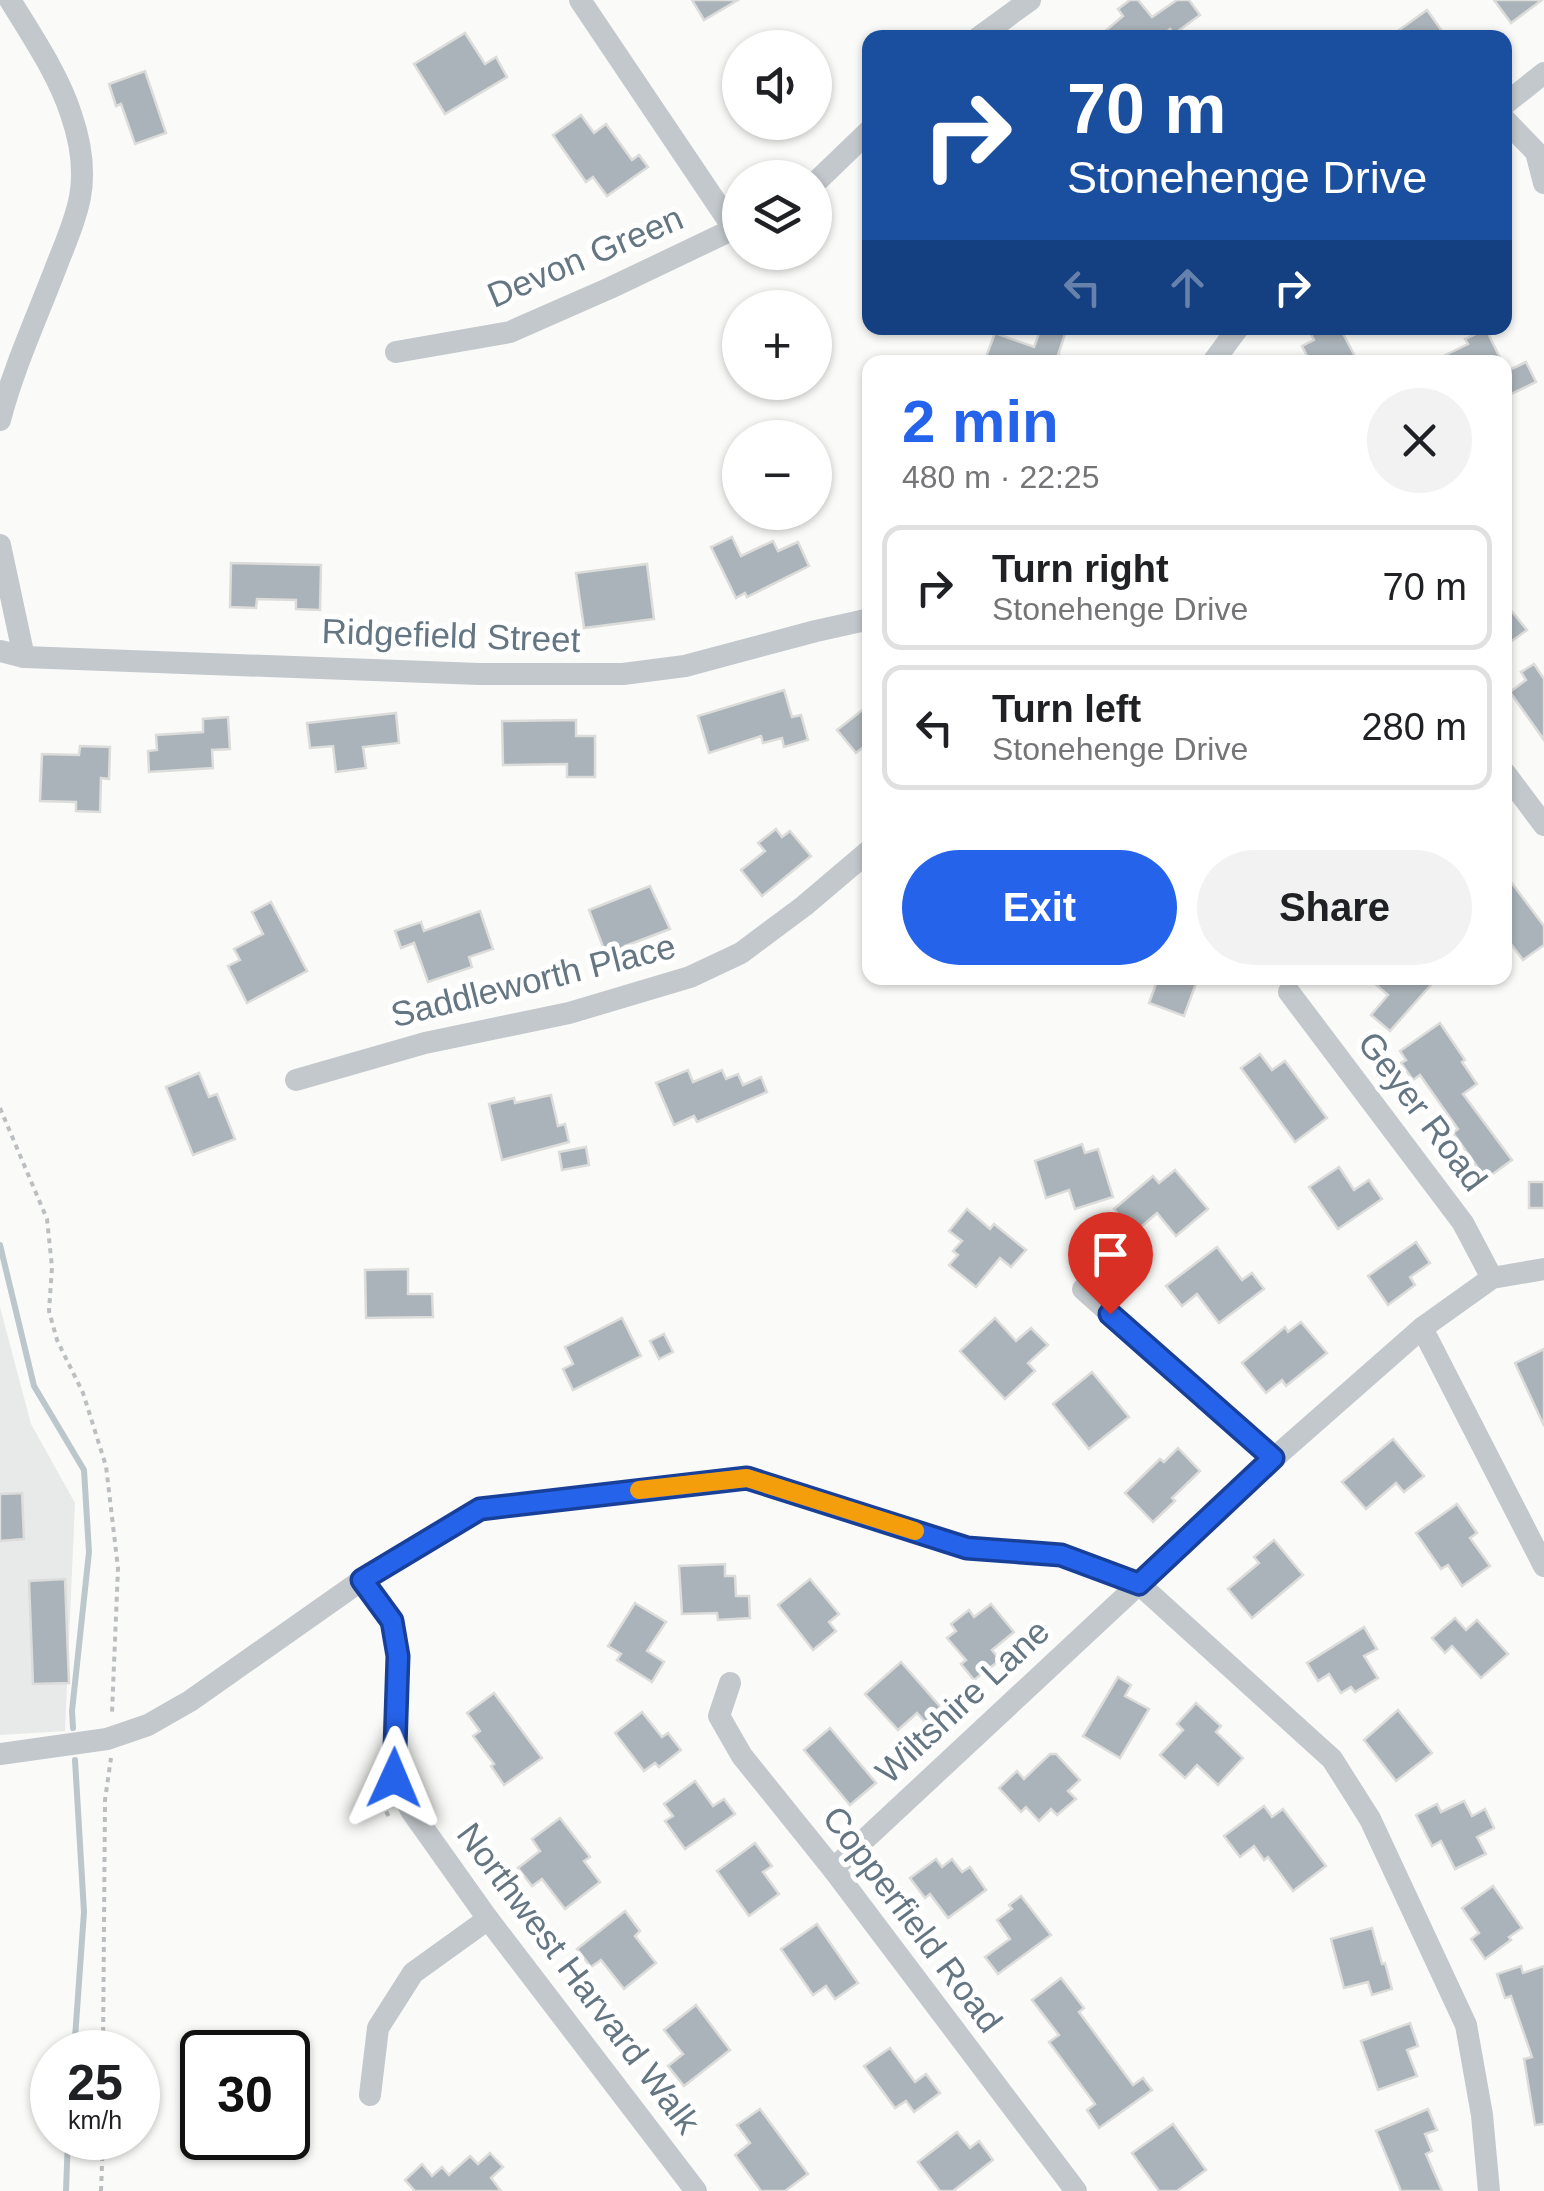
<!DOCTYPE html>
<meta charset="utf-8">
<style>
body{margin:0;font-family:Arial,sans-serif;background:#f2f2f2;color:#202124;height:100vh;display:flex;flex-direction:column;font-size:38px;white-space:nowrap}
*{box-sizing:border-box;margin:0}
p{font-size:32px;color:#757577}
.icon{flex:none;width:55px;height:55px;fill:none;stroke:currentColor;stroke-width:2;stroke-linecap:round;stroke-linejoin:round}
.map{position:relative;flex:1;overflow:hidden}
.sheet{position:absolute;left:862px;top:355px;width:650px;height:630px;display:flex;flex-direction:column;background:#fff;border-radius:20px;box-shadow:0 2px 8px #0004}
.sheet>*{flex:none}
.banner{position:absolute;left:862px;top:30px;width:650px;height:305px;border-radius:20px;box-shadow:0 2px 8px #0004;background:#1a4fa0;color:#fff;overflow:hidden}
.fabs{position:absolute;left:722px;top:30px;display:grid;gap:20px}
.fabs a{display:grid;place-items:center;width:110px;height:110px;border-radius:50%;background:#fff;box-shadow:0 2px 8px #0004;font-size:50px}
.speed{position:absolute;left:30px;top:2030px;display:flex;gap:20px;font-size:50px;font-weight:700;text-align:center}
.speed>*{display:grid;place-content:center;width:130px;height:130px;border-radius:50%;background:#fff;box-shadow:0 2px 8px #0004;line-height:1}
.speed small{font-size:25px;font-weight:400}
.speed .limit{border:5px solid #111;border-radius:15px;background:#fff;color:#111}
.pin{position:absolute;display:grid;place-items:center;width:85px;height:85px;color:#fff;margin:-102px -42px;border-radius:50% 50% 50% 0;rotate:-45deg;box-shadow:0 0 10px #0007}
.pin .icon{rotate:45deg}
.me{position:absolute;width:110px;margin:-55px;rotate:1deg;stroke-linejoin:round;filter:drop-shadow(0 0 8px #0008)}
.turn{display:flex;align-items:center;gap:35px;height:210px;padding:0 40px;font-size:45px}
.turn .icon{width:130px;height:130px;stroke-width:2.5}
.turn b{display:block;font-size:70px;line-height:85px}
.lanes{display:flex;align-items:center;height:95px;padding:0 40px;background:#0003;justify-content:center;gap:50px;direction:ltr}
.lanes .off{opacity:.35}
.round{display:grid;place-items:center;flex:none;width:105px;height:105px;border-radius:52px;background:#f2f2f2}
.headline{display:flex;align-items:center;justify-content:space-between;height:170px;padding:0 40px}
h1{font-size:60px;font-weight:600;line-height:75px;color:#2563eb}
.button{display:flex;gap:20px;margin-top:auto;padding:20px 40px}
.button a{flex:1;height:115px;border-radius:60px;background:#2563eb;color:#fff;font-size:40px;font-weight:600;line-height:115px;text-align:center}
.button a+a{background:#f2f2f2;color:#202124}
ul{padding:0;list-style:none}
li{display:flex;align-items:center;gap:30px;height:125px;margin:0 20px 15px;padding:0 20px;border:5px solid #e0e0e0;border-radius:20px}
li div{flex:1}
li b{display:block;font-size:38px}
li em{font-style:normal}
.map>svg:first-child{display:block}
.built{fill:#e8e9e9}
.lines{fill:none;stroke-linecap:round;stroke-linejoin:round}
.stream{stroke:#bbc7cb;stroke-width:6}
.building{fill:#aab3b9;stroke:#dcdcda;stroke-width:2.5}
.path{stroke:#bbbfc2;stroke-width:4;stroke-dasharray:5 5;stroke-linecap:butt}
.minor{stroke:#c3c8cc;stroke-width:22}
.route-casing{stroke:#184099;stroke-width:25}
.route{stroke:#2563eb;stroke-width:18}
.slow{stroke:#f59e0b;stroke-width:18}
.labels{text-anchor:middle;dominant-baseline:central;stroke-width:10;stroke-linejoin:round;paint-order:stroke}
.street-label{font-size:35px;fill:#657683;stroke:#fff}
</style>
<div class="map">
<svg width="1544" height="2191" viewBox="0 0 1544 2191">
<rect width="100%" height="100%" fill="#fafaf8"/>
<!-- built -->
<path class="built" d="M0,1307L31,1424L75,1503L65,1731L0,1735Z"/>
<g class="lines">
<!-- stream -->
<g class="stream">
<path d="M0,1245L34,1386L84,1470L89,1552L72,1711L73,1728"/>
<path d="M74,2052L84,1912L75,1760"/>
<path d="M66,2191L68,2138"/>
</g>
</g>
<!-- building -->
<g class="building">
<path d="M692,0H738L704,20Z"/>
<path d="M1130,0H1138L1152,17L1177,0H1189L1200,15L1174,34L1170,29L1160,38H1097L1123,16L1118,9Z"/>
<path d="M1494,0H1542L1511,23Z"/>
<path d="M1427,10L1447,38H1388Z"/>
<path d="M465,33L485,64L496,57L507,77L445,114L414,64Z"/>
<path d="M145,71L166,133L135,144L121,104L116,106L109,84Z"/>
<path d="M581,115L594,133L606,124L632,160L639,155L648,167L607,196L593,177L586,182L553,135Z"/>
<path d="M1041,328L1065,334L1058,355L1072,360L1071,362H984L995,333L1034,347Z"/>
<path d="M1324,328H1340L1358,362H1310L1302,346L1314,340L1311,334Z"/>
<path d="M1486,329L1502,362H1431L1468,344L1465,339Z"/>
<path d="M1526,362L1536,382L1507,396V371Z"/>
<path d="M732,537L741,556L773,541L778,551L798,542L809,566L747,597L745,593L736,598L711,547Z"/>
<path d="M231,563L321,565L320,610L296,609V600L257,599L256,608L230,607Z"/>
<path d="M647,564L654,619L584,628L576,573Z"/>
<path d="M1505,603L1527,630L1505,646Z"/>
<path d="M1534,664L1544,679V740L1510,692L1526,680L1521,672Z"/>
<path d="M784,690L792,717L801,715L808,740L784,747L782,738L763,743L761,736L709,753L698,716Z"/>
<path d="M870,704V742L856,753L837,730Z"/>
<path d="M396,713L399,743L363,747L366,768L336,772L333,746L310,748L307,723Z"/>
<path d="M228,717L230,749L212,750L213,768L149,772L148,751L157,750L156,735L203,732V719Z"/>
<path d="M576,720V736H595V777H567V764L503,765L502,721Z"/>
<path d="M80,746L110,747L109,779L101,778L100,812L76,811V802L40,801L42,754L79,755Z"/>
<path d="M776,829L782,837L790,831L811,856L762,896L741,870L765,851L758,843Z"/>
<path d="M1505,874L1544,926V945L1523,960L1505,936Z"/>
<path d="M650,886L670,929L625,946L630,958L610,965L589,910Z"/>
<path d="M271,902L307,971L247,1003L228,966L240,960L234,949L263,934L252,912Z"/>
<path d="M480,911L493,949L469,957L472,967L428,982L414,943L401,948L395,931L421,922L424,931Z"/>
<path d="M1158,978H1198L1184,1016L1149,1003Z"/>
<path d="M1368,978H1437L1390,1031L1371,1015L1388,995Z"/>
<path d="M1440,1023L1465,1060L1462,1062L1477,1084L1463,1094L1512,1160L1486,1179L1453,1133L1458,1129L1420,1075L1413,1080L1401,1063L1406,1060L1400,1051Z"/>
<path d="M1260,1054L1272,1070L1285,1061L1327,1118L1295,1142L1241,1068Z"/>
<path d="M688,1070L693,1082L722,1070L726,1079L738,1074L743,1085L761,1077L767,1092L697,1122L694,1116L674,1125L656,1083Z"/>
<path d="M199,1073L209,1097L217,1094L235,1139L193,1155L166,1087Z"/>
<path d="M551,1095L558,1126L565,1124L569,1142L502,1160L489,1104L514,1098L515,1103Z"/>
<path d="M1082,1144L1085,1153L1098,1149L1113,1197L1075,1209L1069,1190L1046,1198L1035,1161Z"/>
<path d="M586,1147L589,1165L562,1170L559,1152Z"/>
<path d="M1339,1167L1354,1190L1369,1180L1382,1199L1338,1229L1309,1187Z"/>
<path d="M1175,1170L1208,1209L1176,1236L1157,1213L1134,1233L1114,1209L1153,1176L1159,1183Z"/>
<rect x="1529" y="1182" width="15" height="26"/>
<path d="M967,1209L990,1229L994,1224L1026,1250L1011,1267L1000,1258L976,1287L949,1265L958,1255L953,1251L962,1241L949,1231Z"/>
<path d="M1416,1242L1430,1263L1410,1277L1415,1285L1388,1305L1368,1276Z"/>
<path d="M1217,1247L1242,1280L1252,1273L1264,1289L1219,1323L1197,1294L1182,1306L1166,1286Z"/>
<path d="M408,1269V1294H432L433,1317L366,1318L365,1270Z"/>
<path d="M622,1318L641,1356L573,1390L563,1369L573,1364L565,1347Z"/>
<path d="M995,1318L1016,1341L1031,1328L1048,1345L1028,1363L1035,1371L1005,1399L960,1351Z"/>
<path d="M1301,1322L1327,1353L1286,1386L1282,1380L1266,1393L1242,1363L1285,1327L1288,1332Z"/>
<path d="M664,1334L673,1352L659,1359L650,1341Z"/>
<path d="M1544,1349V1426L1515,1363Z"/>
<path d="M1092,1372L1129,1417L1089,1449L1053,1404Z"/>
<path d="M1393,1439L1424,1476L1404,1492L1396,1483L1366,1509L1342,1482Z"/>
<path d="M1178,1448L1200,1471L1172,1498L1175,1501L1153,1522L1125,1493L1160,1459L1164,1462Z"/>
<path d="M22,1493L24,1539L0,1541V1494Z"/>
<path d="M1457,1504L1477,1533L1470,1538L1490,1566L1462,1586L1448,1565L1441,1569L1416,1533Z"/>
<path d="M1274,1540L1303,1575L1252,1618L1228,1589L1259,1563L1254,1557Z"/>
<path d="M725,1564V1576H735L736,1596H749L750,1618L718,1620L717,1613L682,1614L679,1566Z"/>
<path d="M65,1579L69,1683L33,1684L29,1581Z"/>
<path d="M810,1579L839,1614L829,1622L836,1631L813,1650L778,1605Z"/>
<path d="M635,1603L666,1622L647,1651L664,1662L652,1682L617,1660L621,1654L608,1646Z"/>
<path d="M991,1604L1014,1632L992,1650L1000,1660L974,1680L961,1664L966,1660L947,1638L956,1631L951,1624L969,1610L974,1617Z"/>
<path d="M1455,1618L1466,1630L1477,1620L1508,1654L1481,1678L1452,1646L1445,1653L1432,1638Z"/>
<path d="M1364,1627L1377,1649L1364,1656L1378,1678L1355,1692L1351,1687L1341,1693L1329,1674L1318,1681L1307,1663Z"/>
<path d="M901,1662L944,1711L928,1725L917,1713L898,1730L865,1694Z"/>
<path d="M1118,1677L1131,1685L1125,1696L1149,1709L1120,1758L1083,1736Z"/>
<path d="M494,1693L542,1758L504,1785L491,1766L494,1764L473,1736L480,1731L467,1713Z"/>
<path d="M1196,1703L1221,1726L1216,1732L1243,1758L1218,1785L1197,1765L1185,1778L1160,1755L1183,1730L1177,1724Z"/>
<path d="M1398,1710L1432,1753L1396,1781L1364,1740Z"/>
<path d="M642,1712L662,1737L668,1733L681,1750L659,1767L655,1763L644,1771L615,1733Z"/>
<path d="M830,1728L876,1783L850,1805L804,1750Z"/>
<path d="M1050,1754H1056L1080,1780L1068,1791L1076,1799L1057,1815L1051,1809L1039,1821L1026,1807L1021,1812L999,1788L1017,1771L1024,1779Z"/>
<path d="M695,1781L713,1806L724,1799L735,1814L685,1849L665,1821L673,1816L664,1804Z"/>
<path d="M1464,1801L1472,1816L1485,1809L1494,1828L1477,1837L1486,1854L1455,1869L1441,1841L1432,1846L1416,1815L1437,1804L1441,1812Z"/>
<path d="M1264,1806L1272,1817L1283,1809L1326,1866L1293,1891L1268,1857L1264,1860L1254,1846L1240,1857L1224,1836Z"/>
<path d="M560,1818L590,1857L584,1861L600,1882L565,1909L542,1879L532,1886L518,1868L540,1851L532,1839Z"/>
<path d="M755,1843L772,1866L763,1872L779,1894L749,1916L717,1871Z"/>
<path d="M936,1859L942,1867L952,1859L962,1872L970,1867L986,1890L948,1918L930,1894L925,1898L910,1878Z"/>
<path d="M1493,1886L1522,1928L1509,1937L1511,1940L1485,1959L1471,1939L1479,1933L1462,1908Z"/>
<path d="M1021,1896L1051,1935L998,1974L985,1957L1010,1939L997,1920L1012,1909L1009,1905Z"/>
<path d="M625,1911L640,1931L635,1936L656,1963L624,1989L601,1960L591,1967L577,1949Z"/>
<path d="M817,1924L858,1983L835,1999L826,1986L813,1995L781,1949Z"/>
<path d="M1372,1928L1382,1964L1385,1963L1392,1989L1372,1995L1368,1982L1344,1988L1331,1939Z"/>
<path d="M1521,1966L1523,1973L1544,1966V2124L1535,2125L1524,2059L1532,2057L1511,1996L1505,1998L1497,1974Z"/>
<path d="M1061,1978L1084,2008L1079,2012L1133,2085L1143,2078L1152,2090L1099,2128L1087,2110L1095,2104L1049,2042L1059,2035L1032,2000Z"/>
<path d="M696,2005L730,2050L684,2086L668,2066L683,2054L664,2030Z"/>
<path d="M1410,2023L1418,2046L1407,2050L1417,2076L1378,2090L1361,2041Z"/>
<path d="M890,2048L915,2082L926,2074L940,2093L914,2112L906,2101L895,2108L864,2066Z"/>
<path d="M760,2109L808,2174L785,2191H761L735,2155L750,2143L737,2125Z"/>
<path d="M1428,2109L1437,2130L1425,2134L1432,2151L1426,2154L1442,2191H1401L1376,2131Z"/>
<path d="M1173,2124L1206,2170L1177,2191H1159L1132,2153Z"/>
<path d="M957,2132L970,2148L979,2141L993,2160L953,2191H940L918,2162Z"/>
<path d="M490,2153L503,2167L491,2178L501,2191H415L405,2180L422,2164L432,2176L442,2167L449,2175L470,2156L478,2164Z"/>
</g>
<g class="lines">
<!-- path -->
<g class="path">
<path d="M0,1108L47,1219L52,1267L49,1311L57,1340L83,1393L106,1466L118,1568L112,1713"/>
<path d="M381,1803L391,1820"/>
<path d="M103,2052L105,1800L111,1758"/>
<path d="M101,2191L103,2138"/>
</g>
<!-- minor -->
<g class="minor">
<path d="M580,0L734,229"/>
<path d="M978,38L1030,0"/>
<path d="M1505,104L1544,73"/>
<path d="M1505,120L1536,152L1544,183"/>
<path d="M815,183L870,130"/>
<path d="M396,352L510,332L610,288L740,226"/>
<path d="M1213,362L1238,328"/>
<path d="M0,420C14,366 38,315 58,262C66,242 76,219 80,197C85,170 80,140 71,114C58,74 32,36 10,0"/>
<path d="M0,545L24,657"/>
<path d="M0,651L24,657L479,674H623L685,666L816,631L870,619"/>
<path d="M1505,773L1544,825"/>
<path d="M1289,992L1463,1223L1492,1278"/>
<path d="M296,1080L425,1043L569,1013L690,977L741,953L804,906L870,850"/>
<path d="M1083,1289L1273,1459"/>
<path d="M1422,1328L1544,1566"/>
<path d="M362,1580L392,1621L398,1656L394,1778L412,1812L488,1919L696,2191"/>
<path d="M730,1683L719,1716L742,1756L833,1869L1076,2191"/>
<path d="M0,1754L107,1739L148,1725L190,1701L362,1580L480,1509L747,1478L967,1548L1061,1555L1139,1584L1332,1759L1370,1819L1466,2025L1482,2115L1489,2191"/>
<path d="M833,1869L1273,1459L1422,1328L1492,1278L1544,1269"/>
<path d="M370,2095L378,2028L413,1973L488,1919"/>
</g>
</g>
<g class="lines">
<defs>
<path id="route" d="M394,1778L398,1656L392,1621L362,1580L480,1509L747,1478L967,1548L1061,1555L1139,1584L1273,1458L1110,1314"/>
</defs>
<!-- route casing -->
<use href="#route" class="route-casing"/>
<!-- route -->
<use href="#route" class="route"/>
<!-- slow -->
<path class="slow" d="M639,1490L747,1478L915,1531"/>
</g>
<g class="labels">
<!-- street labels -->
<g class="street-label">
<text transform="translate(585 256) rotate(-23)">Devon Green</text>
<text transform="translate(451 635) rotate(2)">Ridgefield Street</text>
<text transform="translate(533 980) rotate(-14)">Saddleworth Place</text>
<text transform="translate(1423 1111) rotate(53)">Geyer Road</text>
<text transform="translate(962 1701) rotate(-43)">Wiltshire Lane</text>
<text transform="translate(913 1919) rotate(53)">Copperfield Road</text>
<text transform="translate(579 1978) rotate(53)">Northwest Harvard Walk</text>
</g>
</g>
</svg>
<div class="fabs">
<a><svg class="icon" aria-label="sound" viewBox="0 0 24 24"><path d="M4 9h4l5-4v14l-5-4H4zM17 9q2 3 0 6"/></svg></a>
<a><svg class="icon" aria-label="layers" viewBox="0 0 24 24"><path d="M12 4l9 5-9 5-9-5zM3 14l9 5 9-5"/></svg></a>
<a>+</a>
<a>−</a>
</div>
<div class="speed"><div>25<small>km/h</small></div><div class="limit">30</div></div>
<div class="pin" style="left:1110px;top:1314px;background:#d93025"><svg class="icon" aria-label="arrive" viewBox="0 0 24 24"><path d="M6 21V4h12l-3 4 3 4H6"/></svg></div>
<svg class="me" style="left:394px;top:1778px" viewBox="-20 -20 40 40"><path d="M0-17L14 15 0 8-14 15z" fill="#2563eb" stroke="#fff" stroke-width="4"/></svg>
<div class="banner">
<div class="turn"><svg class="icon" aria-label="right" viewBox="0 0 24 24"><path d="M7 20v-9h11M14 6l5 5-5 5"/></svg><div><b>70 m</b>Stonehenge Drive</div></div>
<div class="lanes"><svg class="icon off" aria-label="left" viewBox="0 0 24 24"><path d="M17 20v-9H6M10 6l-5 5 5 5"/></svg><svg class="icon off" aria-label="ahead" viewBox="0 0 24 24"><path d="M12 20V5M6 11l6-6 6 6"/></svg><svg class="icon" aria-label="right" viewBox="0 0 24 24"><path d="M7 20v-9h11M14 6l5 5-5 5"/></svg></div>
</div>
<section class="sheet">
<div class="headline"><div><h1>2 min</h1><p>480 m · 22:25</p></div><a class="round"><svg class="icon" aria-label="close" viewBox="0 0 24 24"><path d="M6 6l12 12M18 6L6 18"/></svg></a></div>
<ul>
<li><svg class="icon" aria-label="right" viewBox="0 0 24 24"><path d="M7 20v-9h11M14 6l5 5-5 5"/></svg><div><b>Turn right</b><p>Stonehenge Drive</p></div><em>70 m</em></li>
<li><svg class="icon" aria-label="left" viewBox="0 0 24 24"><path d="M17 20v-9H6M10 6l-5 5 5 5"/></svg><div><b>Turn left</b><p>Stonehenge Drive</p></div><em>280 m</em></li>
</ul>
<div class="button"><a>Exit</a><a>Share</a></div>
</section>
</div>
